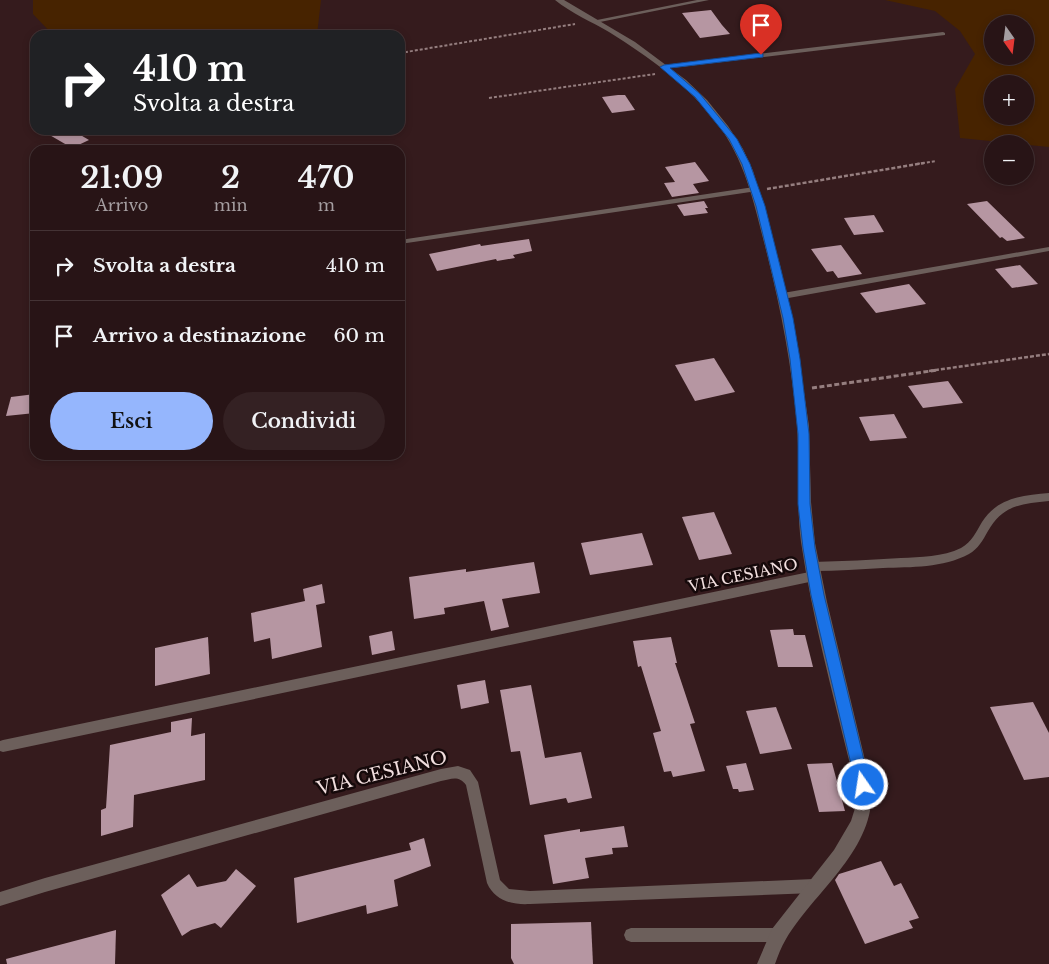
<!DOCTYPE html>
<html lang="it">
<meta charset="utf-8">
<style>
body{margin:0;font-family:"Libre Baskerville",serif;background:#342123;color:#f1f3f6;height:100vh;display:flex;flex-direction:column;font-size:19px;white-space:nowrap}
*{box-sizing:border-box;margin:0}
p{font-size:16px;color:#a59ea1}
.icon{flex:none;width:28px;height:28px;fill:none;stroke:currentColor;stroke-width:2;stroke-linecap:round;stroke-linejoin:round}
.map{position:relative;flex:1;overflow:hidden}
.side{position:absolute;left:30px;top:145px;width:375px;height:315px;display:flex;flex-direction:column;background:#281416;border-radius:15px;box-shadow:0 2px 8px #0003,0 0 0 1px #443335}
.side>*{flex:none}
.hud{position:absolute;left:30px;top:30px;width:375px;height:105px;border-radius:15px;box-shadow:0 2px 8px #0003,0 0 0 1px #443335;background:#202124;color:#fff;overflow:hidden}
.needle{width:32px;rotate:166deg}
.fabs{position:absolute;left:984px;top:15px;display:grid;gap:10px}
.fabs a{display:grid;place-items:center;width:50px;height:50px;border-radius:50%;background:#281416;box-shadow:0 2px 8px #0003,0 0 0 1px #443335;font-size:25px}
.pin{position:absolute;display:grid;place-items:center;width:42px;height:42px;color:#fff;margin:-51px -21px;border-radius:50% 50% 50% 0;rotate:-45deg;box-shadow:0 0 5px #0007}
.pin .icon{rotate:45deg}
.me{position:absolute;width:55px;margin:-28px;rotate:347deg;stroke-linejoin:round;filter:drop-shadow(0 0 4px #0008)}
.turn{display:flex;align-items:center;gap:18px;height:105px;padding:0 20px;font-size:22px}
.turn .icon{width:65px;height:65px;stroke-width:2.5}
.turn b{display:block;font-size:35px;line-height:42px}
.eta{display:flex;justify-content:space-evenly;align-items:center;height:85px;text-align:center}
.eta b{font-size:30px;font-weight:600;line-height:35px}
.cta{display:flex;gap:10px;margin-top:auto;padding:10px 20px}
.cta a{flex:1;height:58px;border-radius:30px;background:#95b6fd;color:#111;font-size:20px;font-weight:600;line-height:58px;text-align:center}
.cta a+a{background:#342123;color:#f1f3f6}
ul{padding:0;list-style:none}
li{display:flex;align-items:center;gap:15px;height:70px;padding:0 20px;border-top:1px solid #443335}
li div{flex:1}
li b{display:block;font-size:19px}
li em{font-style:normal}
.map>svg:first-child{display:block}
.green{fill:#472300;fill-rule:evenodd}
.building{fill:#b696a2}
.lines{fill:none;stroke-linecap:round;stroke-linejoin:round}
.path-far2{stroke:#957e7f;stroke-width:2;stroke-dasharray:3 2;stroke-linecap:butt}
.path-far1{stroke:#957e7f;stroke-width:2.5;stroke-dasharray:4 2;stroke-linecap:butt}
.path{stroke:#957e7f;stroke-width:3;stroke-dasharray:5 2.5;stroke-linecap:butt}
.service{fill:#6c5f5b;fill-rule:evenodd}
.minor{fill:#6c5f5b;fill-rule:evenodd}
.route{fill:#1a73e8;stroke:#114b97}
.labels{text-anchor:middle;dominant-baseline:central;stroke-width:5;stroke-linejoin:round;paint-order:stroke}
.street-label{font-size:15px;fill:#f1dede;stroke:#15090a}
.near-street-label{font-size:18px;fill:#f1dede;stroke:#15090a}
</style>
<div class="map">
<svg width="1049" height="964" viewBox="0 0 1049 964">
<rect width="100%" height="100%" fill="#351b1d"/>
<!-- green -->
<g class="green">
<path d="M33,0H321L317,35H53L33,14Z"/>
<path d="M885,0H1049V147L960,138L955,89L975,54L960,31L935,11ZM992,24H1025V56H992ZM992,84H1025V116H992Z"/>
</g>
<!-- building -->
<g class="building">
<path d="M711,10L722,25L730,34L700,38L682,13Z"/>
<path d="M618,95H625L635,110L612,113L602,97Z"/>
<path d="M41,130H72L89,140L72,148Z"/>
<path d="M695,162L709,181L693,184L699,193L672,197L664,183L675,182L665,167Z"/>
<path d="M704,201L708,208H705L708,213L684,216L677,205Z"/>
<path d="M987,201L1025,238L1007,241L1002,237L1000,238L967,204Z"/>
<path d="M874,215L884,232L854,235L844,218Z"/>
<path d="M529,239L532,251L513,255L515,258L497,261L496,259L437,271L429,254L480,244L481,246Z"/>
<path d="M841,245L862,274L838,278L833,271L827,272L811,249Z"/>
<path d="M1020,265L1038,284L1012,288L995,269Z"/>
<path d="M909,284L926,304L876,313L860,293Z"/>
<path d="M714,358L735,392L695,401L675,365Z"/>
<path d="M948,381L963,403L923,408L908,386Z"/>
<path d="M35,394V413L6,416L11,397Z"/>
<path d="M894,414L907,438L870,441L859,417Z"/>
<path d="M714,512L732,554L699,560L682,517Z"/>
<path d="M642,533L653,565L590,575L581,543Z"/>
<path d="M534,562L540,593L502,599L509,627L491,631L484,601L444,608L445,614L414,619L409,577L466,569V572Z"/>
<path d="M322,584L325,603L316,605L322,647L272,659L270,638L254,642L251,613L305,601L303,589Z"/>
<path d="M793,629L794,635H805L813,667H778L770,630Z"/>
<path d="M392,631L395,650L372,655L369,636Z"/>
<path d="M208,637L210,674L155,686V648Z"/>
<path d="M671,637L677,663H675L695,723L690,724L705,771L673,777L671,771L664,772L653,733L661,731L641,666L638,667L633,641Z"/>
<path d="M485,680L489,703L461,709L457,685Z"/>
<path d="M531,685L545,758L581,752L592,798L568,803L566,798L530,805L520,751L511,752L500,690Z"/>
<path d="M1033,702L1049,733V777L1024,780L990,707Z"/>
<path d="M776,707L792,749L760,754L746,711Z"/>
<path d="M192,718L191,736L205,733V780L134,795L133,827L101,836V810L106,808L110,745L171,732V722Z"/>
<path d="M746,763L754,790L739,792L738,789H733L726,766Z"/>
<path d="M832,763L845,811L819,812L807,764Z"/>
<path d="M624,826L628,847L612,848L613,854L585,858L589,878L553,884L544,835L580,829V832Z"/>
<path d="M424,838L431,866L394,880L398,906L367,914L366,905L297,923L294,878L411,850L409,843Z"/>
<path d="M881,861L894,886L901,883L919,918L909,921L913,928L865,944L835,880L839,874Z"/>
<path d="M236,869L256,886L221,928L215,923L191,930L182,936L161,895L189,874L197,887L226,881Z"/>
<path d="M591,922L593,964H514L511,958V924Z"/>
<path d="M116,930L115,964H7L6,959Z"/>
</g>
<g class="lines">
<!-- path-far2 -->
<g class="path-far2">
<path d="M400,53L575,24"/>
<path d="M489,98L655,74"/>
<path d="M917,164L936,161"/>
</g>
<!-- path-far1 -->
<g class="path-far1">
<path d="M767,189L924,163"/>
<path d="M929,371L1049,354"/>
</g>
<!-- path -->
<path class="path" d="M812,388L938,370"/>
<!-- service -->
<g class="service">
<path d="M697,0H709L595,23L592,21Z"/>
<path d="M943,32L945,33V35L664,69L661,67L664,65Z"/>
<path d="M754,187H757V191L400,244V240Z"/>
<path d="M1049,247V251L783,299L779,296L783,293Z"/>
<path d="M1049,493V501C1021,504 1003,505 988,531C983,540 978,549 969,554C943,568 911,567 883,568C860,569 837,571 814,571L818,573L819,576L818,579L814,581L3,752L0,751V741L3,740L814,571L809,570L808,567L809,564L813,562C842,561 872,560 901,558C920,557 943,557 961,548C972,542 976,532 982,522C997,498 1023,495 1049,493Z"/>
<path d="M458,766L470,770L478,782L500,880L509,889L530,891L814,879L819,881L821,886L819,891L814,893L530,904C512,905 495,901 487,883L466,785C459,775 451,779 441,781L45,892L0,906V892L45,878L441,769Z"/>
<path d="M631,928H778L783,930L785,935L783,940L778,942H631L626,940L624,935L626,930Z"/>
</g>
<!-- minor -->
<path class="minor" d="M555,0H564L635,42L686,80L707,100L728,126L743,149L753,171L780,265L795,333L809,426L811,502L815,543L827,602L871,785C878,848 815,890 786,939C781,947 778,956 775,964H757L772,929L834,850L851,821L856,805L855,785C836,705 813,623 801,542C796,503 800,465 797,426C792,365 780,305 765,246C754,203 745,160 717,123C688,85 649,57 609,32C592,22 571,13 555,0Z"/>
</g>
<!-- route -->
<path class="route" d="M761,53L763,54V57L670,68L700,94L737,139L750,164L765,206L793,318L800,359L809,434L810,504L815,548L824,595L870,785L868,790L863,792L858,790L856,785L811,595L803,548L798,504V434L790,359L783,318L756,206L742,164L729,139L695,97L660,67L664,65Z"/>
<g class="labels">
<!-- street labels -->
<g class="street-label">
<text transform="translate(743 575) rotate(-12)">VIA CESIANO</text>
</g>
<!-- near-street labels -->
<g class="near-street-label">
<text transform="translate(382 773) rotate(-14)">VIA CESIANO</text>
</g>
</g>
</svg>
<div class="fabs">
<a><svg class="needle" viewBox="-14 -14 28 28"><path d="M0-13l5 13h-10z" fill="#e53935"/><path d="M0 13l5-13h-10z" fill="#a59ea1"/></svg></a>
<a>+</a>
<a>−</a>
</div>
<div class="pin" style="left:761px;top:55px;background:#d93025"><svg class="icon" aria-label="arrive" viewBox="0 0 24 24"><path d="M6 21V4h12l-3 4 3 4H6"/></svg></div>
<svg class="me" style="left:863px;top:785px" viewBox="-20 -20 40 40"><circle r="17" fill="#1a73e8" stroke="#fff" stroke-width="3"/><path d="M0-11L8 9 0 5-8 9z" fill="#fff"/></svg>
<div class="hud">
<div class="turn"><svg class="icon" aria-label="right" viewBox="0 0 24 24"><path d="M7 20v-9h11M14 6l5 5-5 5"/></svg><div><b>410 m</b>Svolta a destra</div></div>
</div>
<section class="side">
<div class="eta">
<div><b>21:09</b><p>Arrivo</p></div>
<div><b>2</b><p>min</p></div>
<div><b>470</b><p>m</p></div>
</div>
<ul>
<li><svg class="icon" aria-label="right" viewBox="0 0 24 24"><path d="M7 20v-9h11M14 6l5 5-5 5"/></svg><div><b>Svolta a destra</b></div><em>410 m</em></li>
<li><svg class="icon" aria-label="arrive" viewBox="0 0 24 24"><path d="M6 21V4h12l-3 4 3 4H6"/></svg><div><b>Arrivo a destinazione</b></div><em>60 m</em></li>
</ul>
<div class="cta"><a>Esci</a><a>Condividi</a></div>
</section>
</div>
